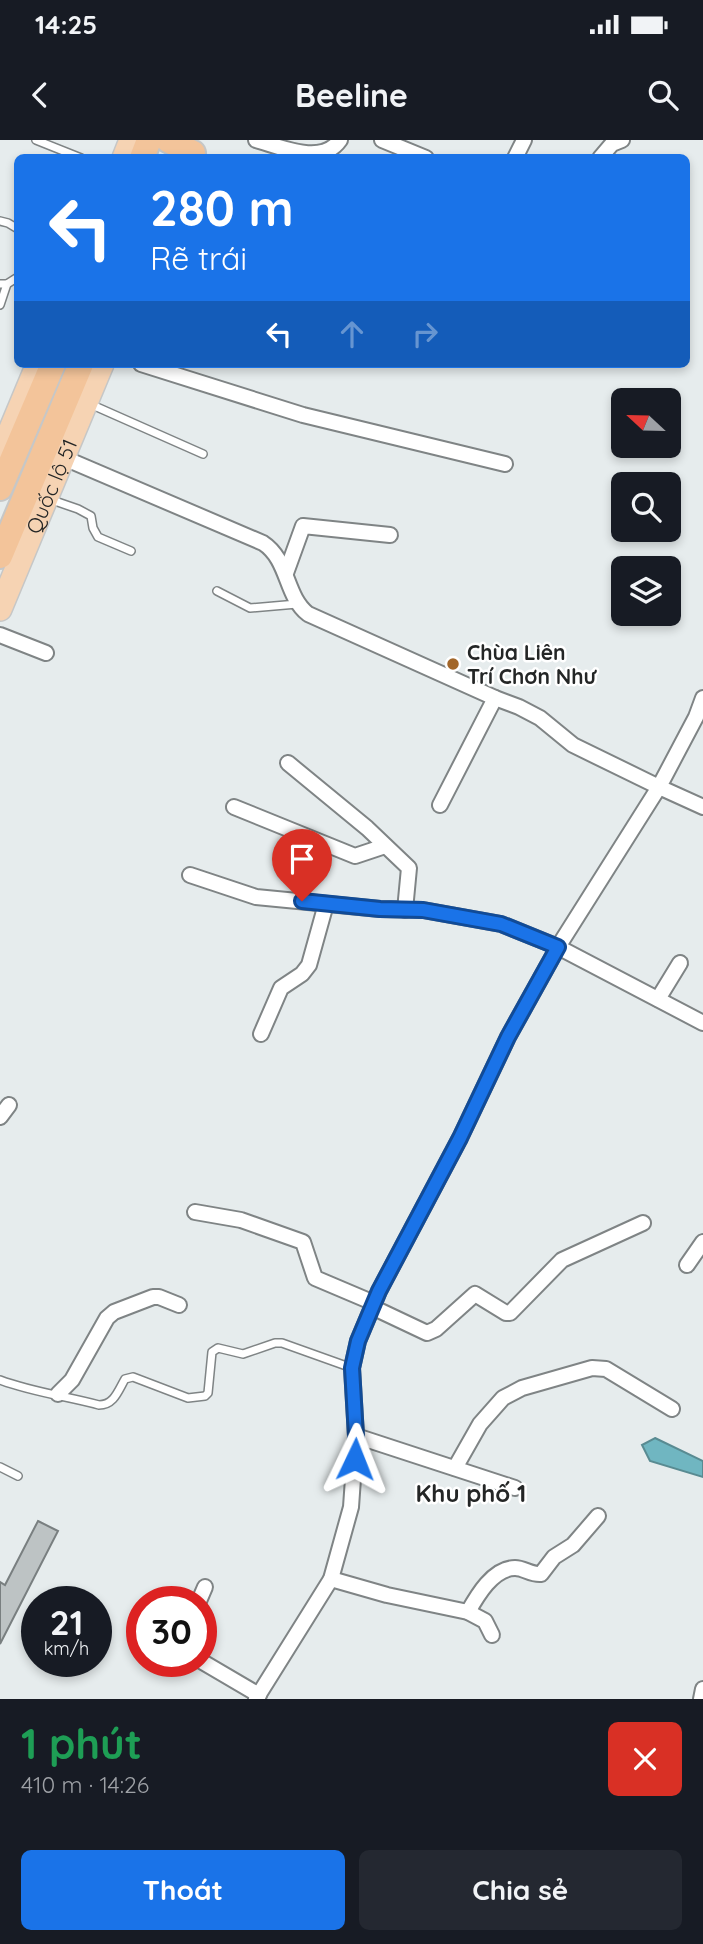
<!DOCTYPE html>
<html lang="vi">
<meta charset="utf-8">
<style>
body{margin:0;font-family:Quicksand,sans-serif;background:#242831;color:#f1f3f6;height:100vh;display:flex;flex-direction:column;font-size:26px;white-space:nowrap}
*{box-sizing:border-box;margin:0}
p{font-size:23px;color:#9ea1a6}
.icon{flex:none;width:38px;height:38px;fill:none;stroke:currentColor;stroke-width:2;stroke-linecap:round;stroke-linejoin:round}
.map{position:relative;height:1559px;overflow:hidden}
.sheet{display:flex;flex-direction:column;background:#171b24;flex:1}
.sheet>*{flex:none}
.guide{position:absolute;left:14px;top:14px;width:676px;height:214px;border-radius:10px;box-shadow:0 4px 10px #0003;background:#1a73e8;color:#fff;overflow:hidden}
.needle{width:46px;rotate:292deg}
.tools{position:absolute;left:611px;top:248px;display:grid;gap:14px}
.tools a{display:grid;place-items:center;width:70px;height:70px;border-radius:10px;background:#171b24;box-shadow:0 4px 10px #0003;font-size:35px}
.speed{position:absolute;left:21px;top:1446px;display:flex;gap:14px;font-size:35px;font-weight:700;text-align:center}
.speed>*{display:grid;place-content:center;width:91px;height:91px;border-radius:50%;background:#171b24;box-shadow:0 4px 10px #0003;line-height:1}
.speed small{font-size:18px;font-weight:400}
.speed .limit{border:10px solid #d22;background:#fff;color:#111}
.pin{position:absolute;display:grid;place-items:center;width:60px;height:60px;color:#fff;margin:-72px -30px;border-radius:50% 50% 50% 0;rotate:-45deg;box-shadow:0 0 7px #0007}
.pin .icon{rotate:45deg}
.me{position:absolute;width:77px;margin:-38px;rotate:2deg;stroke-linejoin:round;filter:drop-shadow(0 0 5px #0008)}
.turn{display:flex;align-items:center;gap:24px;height:147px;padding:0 21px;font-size:32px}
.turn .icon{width:91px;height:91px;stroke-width:2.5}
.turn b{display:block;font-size:49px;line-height:60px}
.lanes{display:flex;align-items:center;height:66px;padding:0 21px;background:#0003;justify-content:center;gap:35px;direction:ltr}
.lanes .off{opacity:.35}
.round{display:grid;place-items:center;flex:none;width:74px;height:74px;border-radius:10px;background:#242831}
.head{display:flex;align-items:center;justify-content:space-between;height:119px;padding:0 21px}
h1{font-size:42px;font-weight:700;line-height:52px;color:#1e9e55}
.action{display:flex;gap:14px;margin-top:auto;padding:14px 21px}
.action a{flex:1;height:80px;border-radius:10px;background:#1a73e8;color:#fff;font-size:28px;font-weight:700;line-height:80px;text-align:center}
.action a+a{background:#242831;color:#f1f3f6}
.status{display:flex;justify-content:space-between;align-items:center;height:49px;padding:0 35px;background:#171b24;direction:ltr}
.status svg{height:19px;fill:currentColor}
header{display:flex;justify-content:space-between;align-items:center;height:91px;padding:0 21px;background:#171b24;font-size:32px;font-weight:700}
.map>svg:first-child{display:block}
.water{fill:#70b6c1;stroke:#598b92;stroke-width:2}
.building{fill:#bdc3c4;stroke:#797f80;stroke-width:2}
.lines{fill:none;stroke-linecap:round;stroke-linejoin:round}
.service-casing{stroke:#7f8485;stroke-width:10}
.minor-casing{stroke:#7f8485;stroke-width:18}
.primary-casing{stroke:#c6c7c7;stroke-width:26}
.trunk-casing{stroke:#c6c7c7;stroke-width:28}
.service{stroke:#fff;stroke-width:7}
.minor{stroke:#fff;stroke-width:14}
.primary{stroke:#f6d3b3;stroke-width:23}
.trunk{stroke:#f3c49a;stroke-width:24}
.route-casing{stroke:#114b97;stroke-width:18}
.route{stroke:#1a73e8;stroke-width:12}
.poi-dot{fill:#a26629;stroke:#fff;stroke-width:2.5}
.labels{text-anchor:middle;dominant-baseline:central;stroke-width:5;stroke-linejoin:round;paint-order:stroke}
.street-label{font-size:21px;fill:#242626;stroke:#fff}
.poi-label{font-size:21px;font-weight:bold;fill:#242626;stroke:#fff;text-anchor:start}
.quarter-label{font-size:24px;font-weight:bold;fill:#242626;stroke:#fff}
</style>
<div class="status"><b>14:25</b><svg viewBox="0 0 49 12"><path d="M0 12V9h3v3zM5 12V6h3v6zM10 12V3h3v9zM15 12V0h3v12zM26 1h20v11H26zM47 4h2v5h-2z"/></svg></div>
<header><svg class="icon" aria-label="back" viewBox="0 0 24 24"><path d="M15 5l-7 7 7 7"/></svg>Beeline<svg class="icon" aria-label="search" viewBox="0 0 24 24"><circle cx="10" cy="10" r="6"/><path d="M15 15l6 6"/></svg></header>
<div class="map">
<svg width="703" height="1559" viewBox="0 0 703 1559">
<rect width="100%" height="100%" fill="#e6eced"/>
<!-- water -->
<path class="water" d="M655,1298L703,1321V1337L650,1321L642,1305Z"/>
<!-- building -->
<path class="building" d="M38,1381L58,1391L0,1504V1442L5,1445Z"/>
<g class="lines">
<defs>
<g id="service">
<path d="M36,0L81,18"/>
<path d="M0,81L8,83L18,89"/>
<path d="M0,144H7L18,137"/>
<path d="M0,165L7,144"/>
<path d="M90,264L203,314"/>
<path d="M49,359L78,369L91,376L93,388L98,397L131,411"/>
<path d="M217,451L250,468L297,464"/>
<path d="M0,1240C32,1252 65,1256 99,1265C114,1265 118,1251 125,1239L133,1237L188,1258L205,1256L208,1253L212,1212L218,1208L243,1214L275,1203H282L352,1228"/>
<path d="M0,1327L18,1336"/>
</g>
<g id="minor">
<path d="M256,0C281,7 322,26 340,0"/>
<path d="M382,0L426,18"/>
<path d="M515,18L524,0"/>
<path d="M600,18L612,4L622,0"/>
<path d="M141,224L303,275L505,324"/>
<path d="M57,315L263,403C289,420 285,456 308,474L495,558L519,567L540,578L573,605L659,647L558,807L508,897L460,998L379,1151L358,1201L352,1228L356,1296L351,1367L331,1439L256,1559"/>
<path d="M286,433L303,386L390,395"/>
<path d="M0,495L46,513"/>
<path d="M703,558L696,577L659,647L703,667"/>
<path d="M288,623L367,688L409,728L405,770"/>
<path d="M440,665L495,558"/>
<path d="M234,667L355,716L385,706"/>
<path d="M190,735L256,757L380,769L423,770L501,784L558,807L703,883"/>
<path d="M658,859L680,823"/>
<path d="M261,894L281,848L302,834L309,825L326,764"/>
<path d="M0,977L9,965"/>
<path d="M195,1072L241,1080L303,1102L315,1138L374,1163"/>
<path d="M687,1125L703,1102"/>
<path d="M372,1167L427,1193L436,1189L475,1154L506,1173H510L562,1120L643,1083"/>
<path d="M58,1254L72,1240L107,1178L114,1172L153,1157H159L179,1165"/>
<path d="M356,1296L515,1348"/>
<path d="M455,1328L480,1284L503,1258L522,1248L592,1228L606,1229L672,1269"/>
<path d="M331,1439L387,1455L468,1472L485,1481L492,1495"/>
<path d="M199,1461L205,1447"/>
<path d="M468,1472C477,1456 493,1428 515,1428C524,1428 531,1435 541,1434L554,1417L573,1405L598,1376"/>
<path d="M201,1521L259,1555"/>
<path d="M701,1559L703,1549"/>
</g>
<g id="primary">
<path d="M124,18L131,0"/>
<path d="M0,315L38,224"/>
<path id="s1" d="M0,469L102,224"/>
</g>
<g id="trunk">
<path d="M168,0L193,13"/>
<path d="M142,18L149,0"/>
<path d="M0,348L53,224"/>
<path d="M0,416L81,224"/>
</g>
</defs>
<!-- service casing -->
<use href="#service" class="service-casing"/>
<!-- minor casing -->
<use href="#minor" class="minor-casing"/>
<!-- primary casing -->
<use href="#primary" class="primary-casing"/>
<!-- trunk casing -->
<use href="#trunk" class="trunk-casing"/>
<!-- service -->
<use href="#service" class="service"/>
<!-- minor -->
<use href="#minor" class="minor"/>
<!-- primary -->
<use href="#primary" class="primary"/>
<!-- trunk -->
<use href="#trunk" class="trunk"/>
</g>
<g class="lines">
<defs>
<path id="route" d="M302,761L380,769L423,770L501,784L558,807L508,897L460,998L379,1151L358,1201L352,1228L356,1296L355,1319"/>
</defs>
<!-- route casing -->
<use href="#route" class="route-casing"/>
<!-- route -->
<use href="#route" class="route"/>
</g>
<!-- markers -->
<circle class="poi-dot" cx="453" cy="524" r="7"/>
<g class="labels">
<!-- street labels -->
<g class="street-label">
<text stroke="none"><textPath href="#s1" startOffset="133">Quốc lộ 51</textPath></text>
</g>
<!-- poi labels -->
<g class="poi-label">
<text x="467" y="512">Chùa Liên<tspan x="467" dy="24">Trí Chơn Như</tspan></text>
</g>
<!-- quarter labels -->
<g class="quarter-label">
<text x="471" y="1353">Khu phố 1</text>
</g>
</g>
</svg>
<div class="tools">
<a><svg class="needle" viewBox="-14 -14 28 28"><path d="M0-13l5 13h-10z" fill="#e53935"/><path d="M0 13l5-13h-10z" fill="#9ea1a6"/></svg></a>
<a><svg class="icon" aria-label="search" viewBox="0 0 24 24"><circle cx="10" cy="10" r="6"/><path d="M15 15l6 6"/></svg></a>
<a><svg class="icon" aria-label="layers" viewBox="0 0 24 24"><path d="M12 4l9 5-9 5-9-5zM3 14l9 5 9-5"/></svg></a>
</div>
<div class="speed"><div>21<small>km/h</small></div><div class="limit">30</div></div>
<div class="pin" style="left:302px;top:761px;background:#d93025"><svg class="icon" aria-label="arrive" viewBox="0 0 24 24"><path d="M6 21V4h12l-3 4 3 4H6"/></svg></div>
<svg class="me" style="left:355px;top:1319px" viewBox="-20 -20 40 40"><path d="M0-17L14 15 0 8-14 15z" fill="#1a73e8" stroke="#fff" stroke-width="4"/></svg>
<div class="guide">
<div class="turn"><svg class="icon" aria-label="left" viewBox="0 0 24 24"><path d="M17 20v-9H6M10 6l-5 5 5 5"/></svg><div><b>280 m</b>Rẽ trái</div></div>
<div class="lanes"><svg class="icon" aria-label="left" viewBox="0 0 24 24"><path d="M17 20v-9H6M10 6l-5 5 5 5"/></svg><svg class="icon off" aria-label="ahead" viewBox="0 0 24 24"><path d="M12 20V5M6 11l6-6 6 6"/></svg><svg class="icon off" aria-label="right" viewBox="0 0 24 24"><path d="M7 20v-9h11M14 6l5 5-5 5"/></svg></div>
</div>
</div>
<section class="sheet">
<div class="head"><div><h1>1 phút</h1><p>410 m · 14:26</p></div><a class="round" style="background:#d93025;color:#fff"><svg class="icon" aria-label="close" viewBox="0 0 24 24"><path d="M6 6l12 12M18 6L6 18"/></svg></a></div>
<div class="action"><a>Thoát</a><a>Chia sẻ</a></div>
</section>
